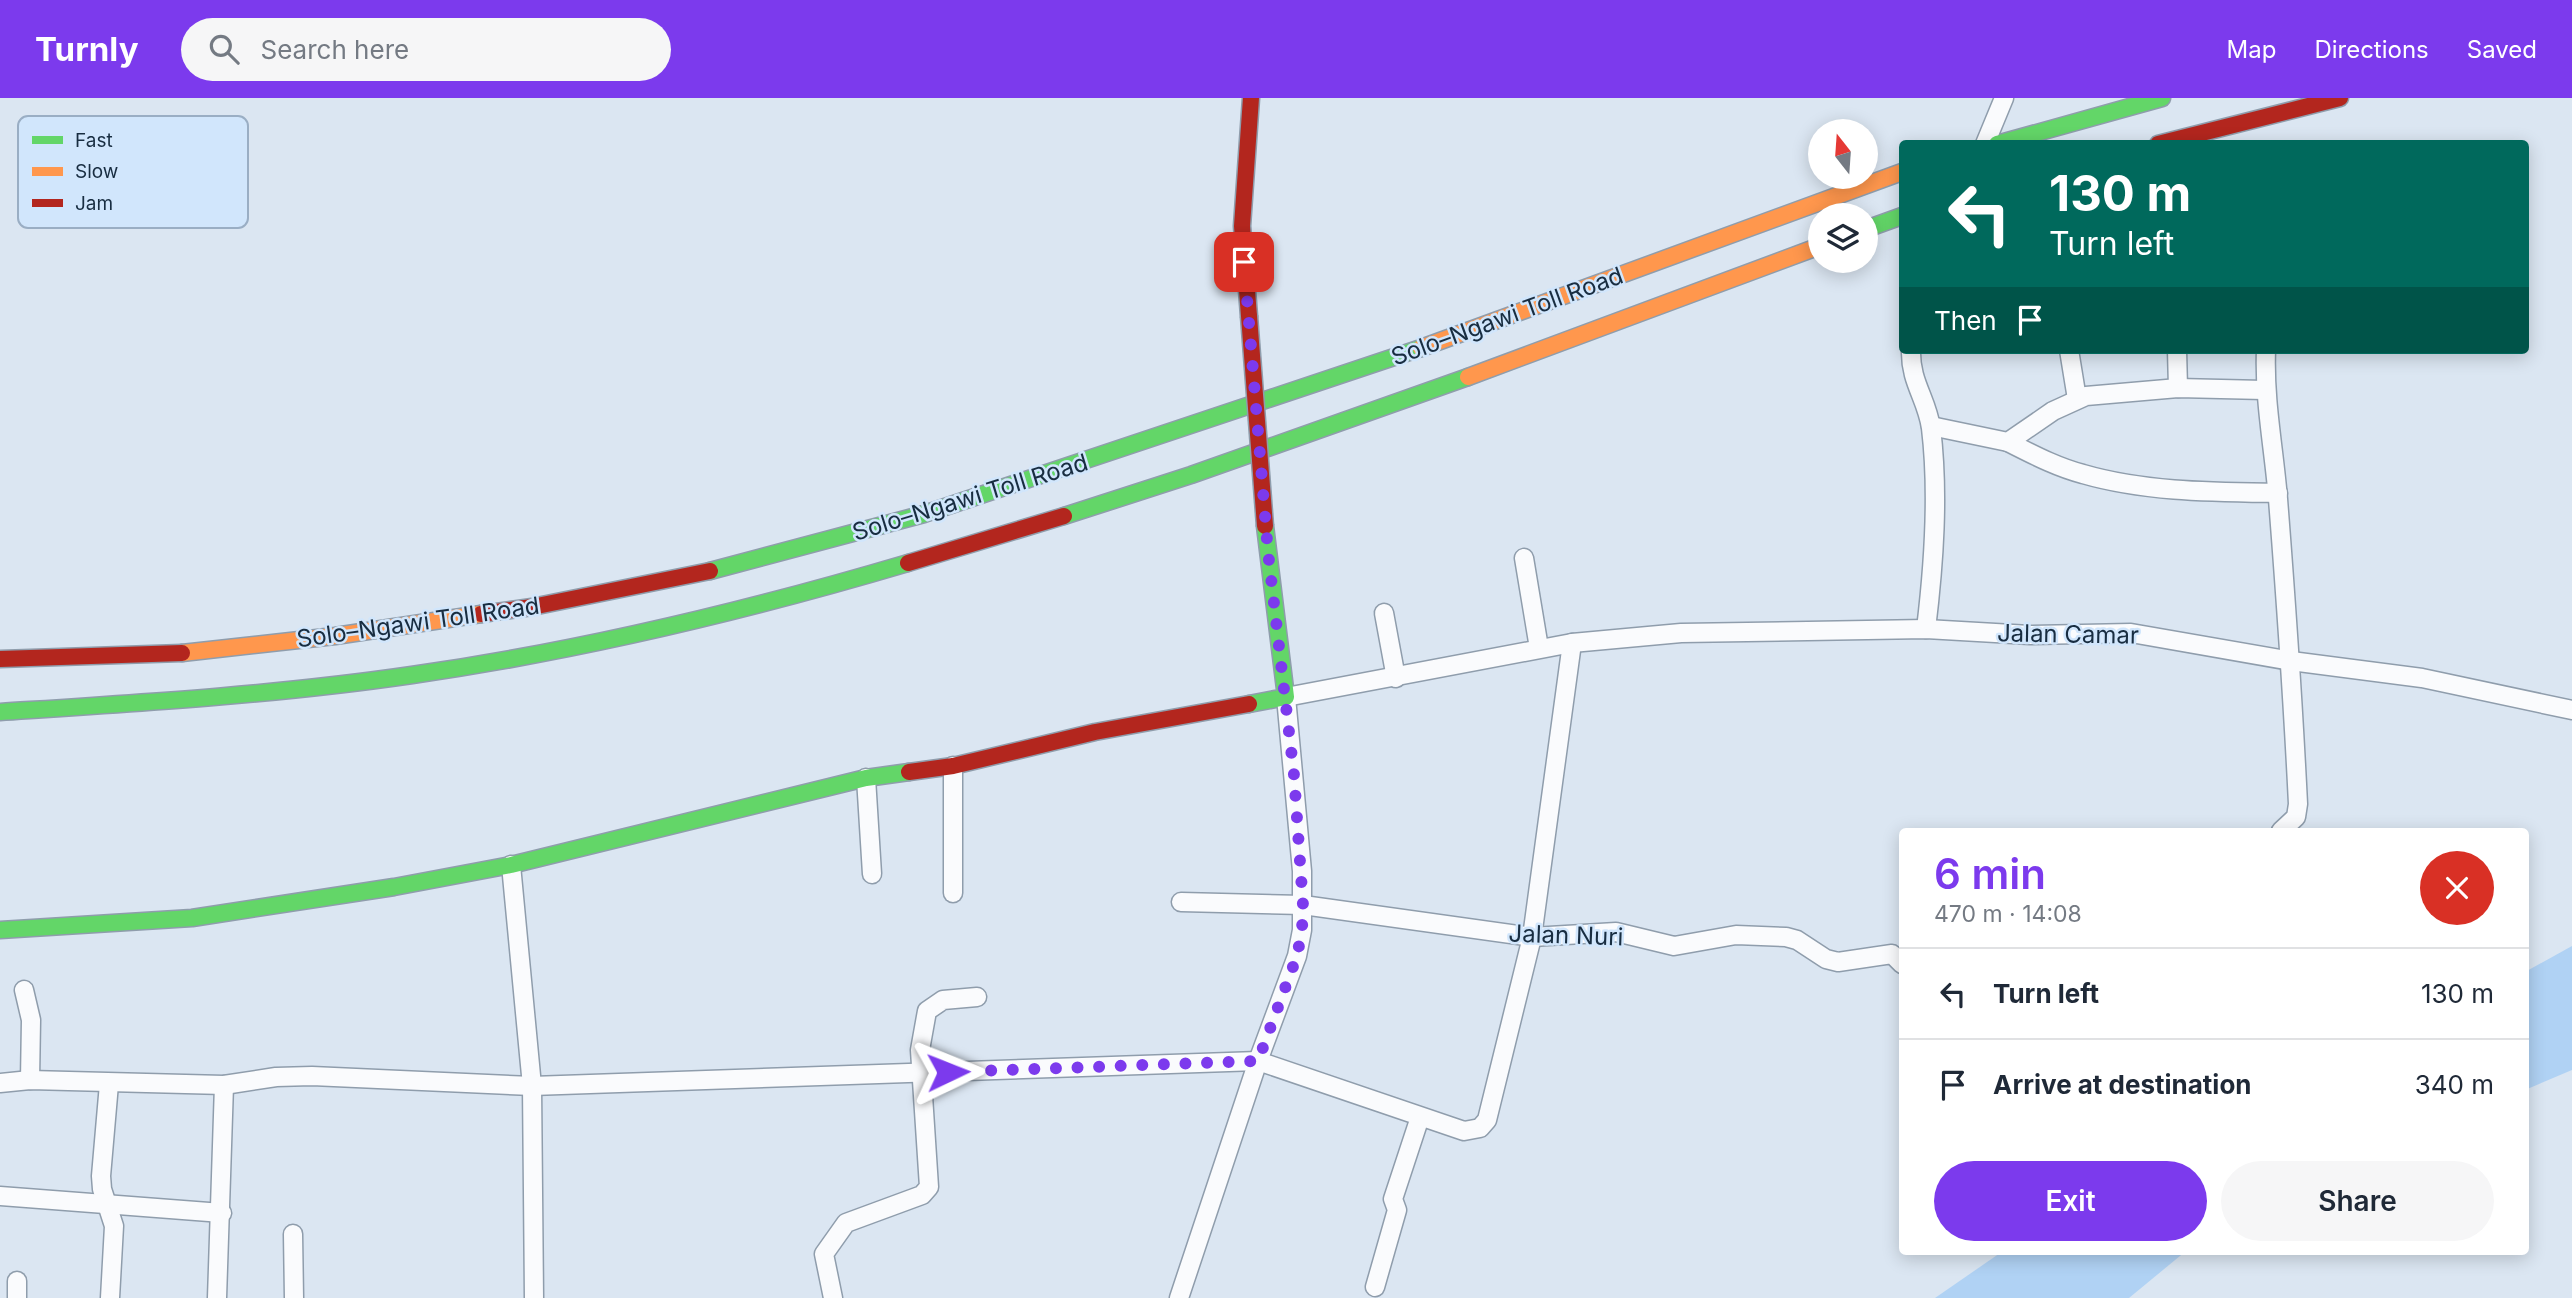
<!DOCTYPE html>
<meta charset="utf-8">
<style>
body{margin:0;font-family:Inter,sans-serif;background:#f6f6f7;color:#1f2937;height:100vh;display:flex;flex-direction:column;font-size:26px;white-space:nowrap}
*{box-sizing:border-box;margin:0}
p{font-size:23px;color:#747a83}
.icon{flex:none;width:38px;height:38px;fill:none;stroke:currentColor;stroke-width:2;stroke-linecap:round;stroke-linejoin:round}
.map{position:relative;flex:1;overflow:hidden}
.side{position:absolute;left:1899px;top:730px;width:630px;height:427px;display:flex;flex-direction:column;background:#fff;border-radius:7px;box-shadow:0 4px 18px #0003}
.side>*{flex:none}
.top-card{position:absolute;left:1899px;top:42px;width:630px;height:214px;border-radius:7px;box-shadow:0 4px 18px #0003;background:#00695c;color:#fff;overflow:hidden}
.needle{width:46px;rotate:343deg}
.buttons{position:absolute;left:1808px;top:21px;display:grid;gap:14px}
.buttons a{display:grid;place-items:center;width:70px;height:70px;border-radius:50%;background:#fff;box-shadow:0 4px 18px #0003;font-size:35px}
.pin{position:absolute;display:grid;place-items:center;width:60px;height:60px;color:#fff;margin:-30px;border-radius:14px;box-shadow:0 4px 10px #0006}
.me{position:absolute;width:77px;margin:-38px;rotate:88deg;stroke-linejoin:round;filter:drop-shadow(0 0 5px #0008)}
.turn{display:flex;align-items:center;gap:24px;height:147px;padding:0 35px;font-size:32px}
.turn .icon{width:91px;height:91px;stroke-width:2.5}
.turn b{display:block;font-size:49px;line-height:60px}
.then{display:flex;align-items:center;height:66px;padding:0 35px;background:#0003;gap:14px;font-size:26px}
.round{display:grid;place-items:center;flex:none;width:74px;height:74px;border-radius:37px;background:#f6f6f7}
.summary{display:flex;align-items:center;justify-content:space-between;height:119px;padding:0 35px}
h1{font-size:42px;font-weight:600;line-height:52px;color:#7c3aed}
.button{display:flex;gap:14px;margin-top:auto;padding:14px 35px}
.button a{flex:1;height:80px;border-radius:42px;background:#7c3aed;color:#fff;font-size:28px;font-weight:600;line-height:80px;text-align:center}
.button a+a{background:#f6f6f7;color:#1f2937}
ul{padding:0;list-style:none}
li{display:flex;align-items:center;gap:21px;height:91px;padding:0 35px;border-top:2px solid #e0e1e3}
li div{flex:1}
li b{display:block;font-size:26px}
li em{font-style:normal}
header{display:flex;align-items:center;gap:42px;box-sizing:border-box;height:98px;padding:0 35px;background:#7c3aed;color:#fff}
header strong{font-size:33px}
nav{display:flex;gap:38px;margin-inline-start:auto;font-size:24px}
.search{width:490px;height:63px;background:#f6f6f7;display:flex;align-items:center;gap:18px;box-sizing:border-box;padding:0 24px;border-radius:38px;color:#747a83;font-size:26px}
.map>svg:first-child{display:block}
.water{fill:#b0d2f4}
.lines{fill:none;stroke-linecap:round;stroke-linejoin:round}
.street-casing{stroke:#8f9dac;stroke-width:21}
.fast-casing{stroke:#8f9dac;stroke-width:19}
.slow-casing{stroke:#8f9dac;stroke-width:19}
.jam-casing{stroke:#8f9dac;stroke-width:19}
.street{stroke:#fafbfd;stroke-width:18}
.fast{stroke:#63d668;stroke-width:16}
.slow{stroke:#ff974d;stroke-width:16}
.jam{stroke:#b3261e;stroke-width:16}
.jam-bridge-casing{stroke:#8f9dac;stroke-width:19;stroke-linecap:butt}
.jam-bridge{stroke:#b3261e;stroke-width:16}
.route{stroke:#7c3aed;stroke-width:12;stroke-dasharray:0 21.6}
.labels{text-anchor:middle;dominant-baseline:central;stroke-width:5;stroke-linejoin:round;paint-order:stroke}
.street-label{font-size:24px;fill:#182d41;stroke:#d1e6fc}
.key{fill:#d1e6fc;stroke:#9aaec4;stroke-width:2}
.key-label{font-size:19px;fill:#182d41}
</style>
<header>
<strong>Turnly</strong>
<div class="search"><svg class="icon" aria-label="search" viewBox="0 0 24 24"><circle cx="10" cy="10" r="6"/><path d="M15 15l6 6"/></svg>Search here</div>
<nav><a>Map</a><a>Directions</a><a>Saved</a></nav>
</header>
<div class="map">
<svg width="2572" height="1200" viewBox="0 0 2572 1200">
<rect width="100%" height="100%" fill="#dbe6f2"/>
<!-- water -->
<g class="water">
<path d="M2572,848V972L2525,992V874Z"/>
<path d="M2003,1153H2186L2129,1200H1935Z"/>
</g>
<g class="lines">
<defs>
<g id="street">
<path d="M1985,46L2004,0"/>
<path d="M1911,252C1910,284 1927,301 1931,330C1939,396 1934,465 1926,531"/>
<path d="M2069,252L2077,301"/>
<path d="M2177,252L2178,290"/>
<path d="M2266,252C2264,303 2274,351 2278,401C2286,503 2293,604 2298,706L2296,719L2281,733"/>
<path d="M1931,328L2008,344L2053,313L2086,298L2178,290L2264,292"/>
<path d="M2008,344C2032,356 2056,369 2083,376C2145,394 2213,394 2278,395"/>
<path d="M1524,460L1539,550"/>
<path d="M1384,515L1396,580"/>
<path d="M953,668V795"/>
<path d="M866,680L872,776"/>
<path d="M511,767L532,988L534,1200"/>
<path d="M1181,804L1303,807L1532,839L1616,834L1674,848L1736,837L1786,839L1797,842L1826,861L1838,864L1892,856L1902,866"/>
<path d="M24,892L31,922L30,982"/>
<path d="M0,985L30,982L224,987L276,979L312,978L532,988L1258,963L1464,1033L1480,1030L1487,1022L1532,839L1572,545"/>
<path d="M109,986L101,1078L102,1091L114,1128L110,1200"/>
<path d="M0,1098L222,1115"/>
<path d="M293,1136L294,1200"/>
<path d="M1375,1189L1397,1112L1393,1101L1420,1019"/>
<path d="M17,1200V1183"/>
<path d="M217,1200L224,987"/>
<path d="M833,1200L824,1156L846,1125L922,1097L929,1089L920,952L927,913L943,902L977,899"/>
<path d="M1179,1200L1258,963L1297,858L1302,832V773L1286,599L1572,545L1681,535L1926,531L2030,537L2131,535L2291,563L2422,580L2572,612"/>
</g>
<g id="fast">
<path d="M1997,46L2162,0"/>
<path d="M1866,131L1902,118"/>
<path d="M1064,418L1191,377L1468,279"/>
<path d="M710,473L924,416L1421,250"/>
<path d="M1249,606L1286,599L1265,428"/>
<path d="M0,614C138,605 275,597 412,577C579,553 746,513 908,465"/>
<path d="M0,832L192,820L394,789L511,767L866,680L909,674"/>
</g>
<g id="slow">
<path d="M1421,250L1902,74"/>
<path d="M1468,279L1820,148"/>
<path d="M182,555L335,538L481,516"/>
</g>
<g id="jam">
<path d="M2158,46L2340,0"/>
<path d="M1249,218L1242,128L1251,0"/>
<path d="M908,465L1064,418"/>
<path d="M481,516L532,509L710,473"/>
<path d="M0,561L182,555"/>
<path d="M909,674L953,668L1095,634L1249,606"/>
</g>
</defs>
<!-- street casing -->
<use href="#street" class="street-casing"/>
<!-- fast casing -->
<use href="#fast" class="fast-casing"/>
<!-- slow casing -->
<use href="#slow" class="slow-casing"/>
<!-- jam casing -->
<use href="#jam" class="jam-casing"/>
<!-- street -->
<use href="#street" class="street"/>
<!-- fast -->
<use href="#fast" class="fast"/>
<!-- slow -->
<use href="#slow" class="slow"/>
<!-- jam -->
<use href="#jam" class="jam"/>
<defs>
<path id="jam-bridge" d="M1249,218L1265,428"/>
</defs>
<!-- jam-bridge casing -->
<use href="#jam-bridge" class="jam-bridge-casing"/>
<!-- jam-bridge -->
<use href="#jam-bridge" class="jam-bridge"/>
</g>
<g class="lines">
<!-- route -->
<path class="route" d="M948,974L1258,963L1297,858L1302,832L1303,807L1294,677L1268,454L1244,164"/>
</g>
<g class="labels">
<!-- street labels -->
<g class="street-label">
<text transform="translate(1507 218) rotate(-20)">Solo–Ngawi Toll Road</text>
<text transform="translate(970 399) rotate(-17)">Solo–Ngawi Toll Road</text>
<text transform="translate(418 524) rotate(-8)">Solo–Ngawi Toll Road</text>
<text transform="translate(2068 536) rotate(1)">Jalan Camar</text>
<text transform="translate(1566 837) rotate(2)">Jalan Nuri</text>
</g>
</g>
<!-- legend -->
<rect x="18" y="18" width="230" height="112" rx="10" class="key"/>
<rect x="32" y="38" width="31" height="8" fill="#63d668"/>
<rect x="32" y="69" width="31" height="9" fill="#ff974d"/>
<rect x="32" y="101" width="31" height="8" fill="#b3261e"/>
<g class="key-label">
<text x="75" y="49">Fast</text>
<text x="75" y="80">Slow</text>
<text x="75" y="112">Jam</text>
</g>
</svg>
<div class="buttons">
<a><svg class="needle" viewBox="-14 -14 28 28"><path d="M0-13l5 13h-10z" fill="#e53935"/><path d="M0 13l5-13h-10z" fill="#747a83"/></svg></a>
<a><svg class="icon" aria-label="layers" viewBox="0 0 24 24"><path d="M12 4l9 5-9 5-9-5zM3 14l9 5 9-5"/></svg></a>
</div>
<div class="pin" style="left:1244px;top:164px;background:#d93025"><svg class="icon" aria-label="arrive" viewBox="0 0 24 24"><path d="M6 21V4h12l-3 4 3 4H6"/></svg></div>
<svg class="me" style="left:948px;top:974px" viewBox="-20 -20 40 40"><path d="M0-17L14 15 0 8-14 15z" fill="#7c3aed" stroke="#fff" stroke-width="4"/></svg>
<div class="top-card">
<div class="turn"><svg class="icon" aria-label="left" viewBox="0 0 24 24"><path d="M17 20v-9H6M10 6l-5 5 5 5"/></svg><div><b>130 m</b>Turn left</div></div>
<div class="then">Then<svg class="icon" aria-label="arrive" viewBox="0 0 24 24"><path d="M6 21V4h12l-3 4 3 4H6"/></svg></div>
</div>
<section class="side">
<div class="summary"><div><h1>6 min</h1><p>470 m · 14:08</p></div><a class="round" style="background:#d93025;color:#fff"><svg class="icon" aria-label="close" viewBox="0 0 24 24"><path d="M6 6l12 12M18 6L6 18"/></svg></a></div>
<ul>
<li><svg class="icon" aria-label="left" viewBox="0 0 24 24"><path d="M17 20v-9H6M10 6l-5 5 5 5"/></svg><div><b>Turn left</b></div><em>130 m</em></li>
<li><svg class="icon" aria-label="arrive" viewBox="0 0 24 24"><path d="M6 21V4h12l-3 4 3 4H6"/></svg><div><b>Arrive at destination</b></div><em>340 m</em></li>
</ul>
<div class="button"><a>Exit</a><a>Share</a></div>
</section>
</div>
